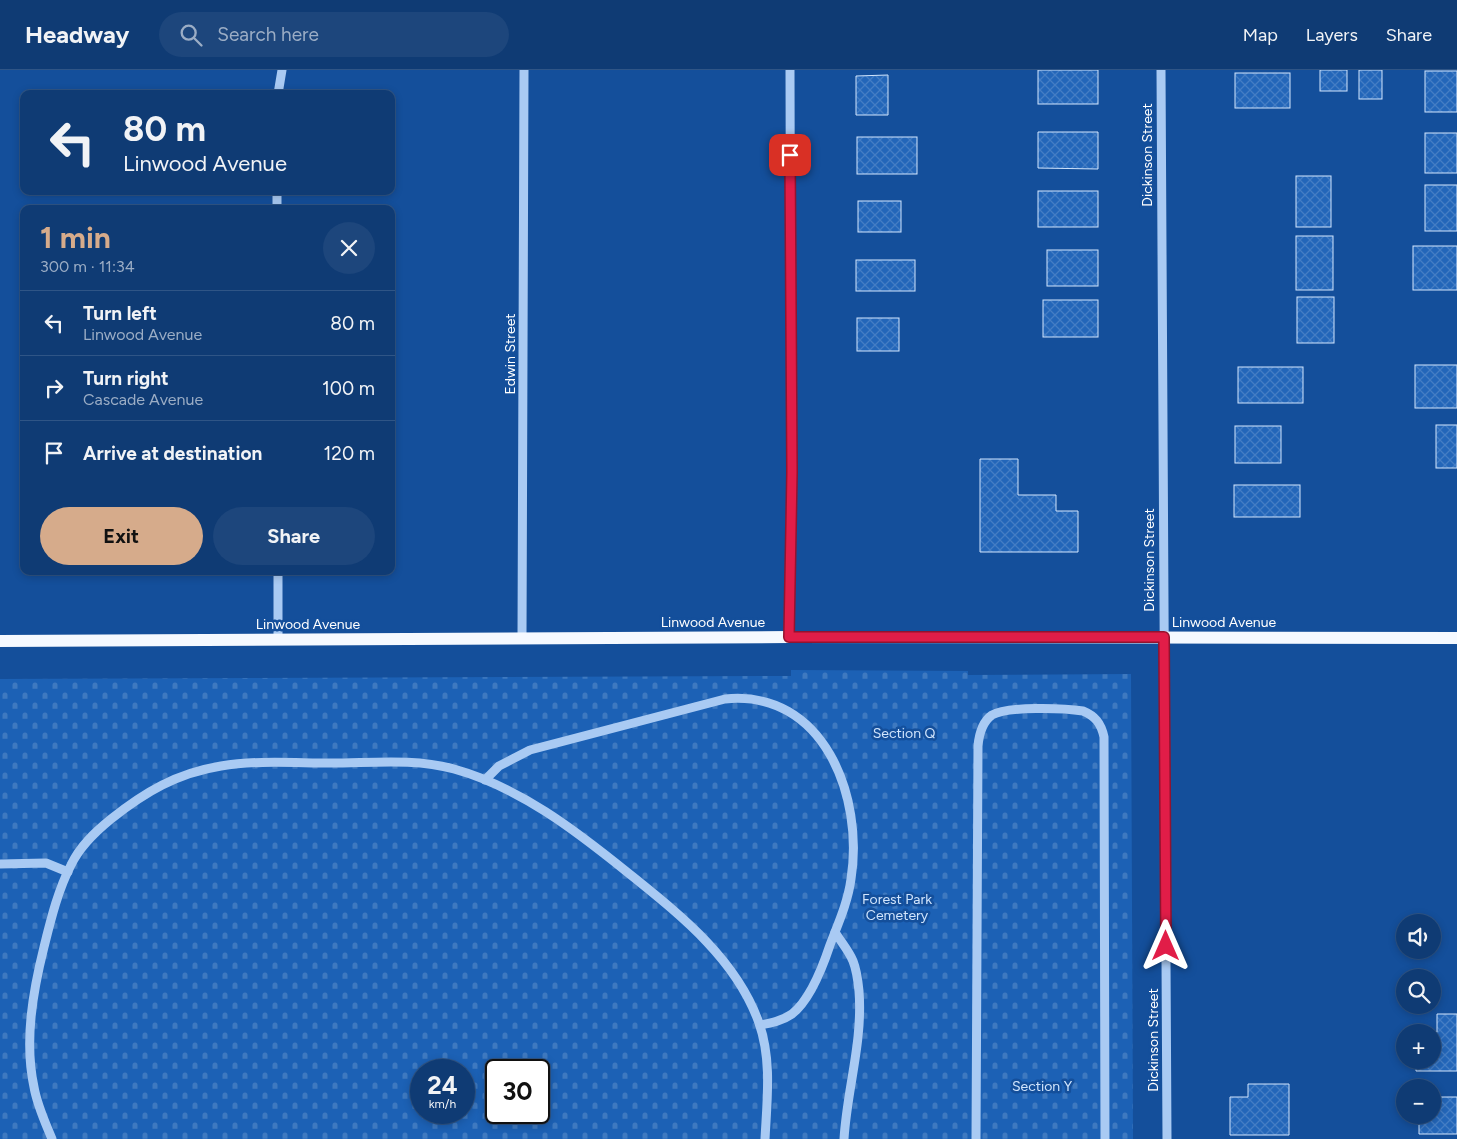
<!DOCTYPE html>
<meta charset="utf-8">
<style>
body{margin:0;font-family:Figtree,sans-serif;background:#1d467c;color:#f1f3f6;height:100vh;display:flex;flex-direction:column;font-size:19px;white-space:nowrap}
*{box-sizing:border-box;margin:0}
p{font-size:16px;color:#9badc5}
.icon{flex:none;width:28px;height:28px;fill:none;stroke:currentColor;stroke-width:2;stroke-linecap:round;stroke-linejoin:round}
.map{position:relative;flex:1;overflow:hidden}
.drawer{position:absolute;left:20px;top:135px;width:375px;height:370px;display:flex;flex-direction:column;background:#0f3b74;border-radius:10px;box-shadow:0 2px 8px #0003,0 0 0 1px #2f5586}
.drawer>*{flex:none}
.hud{position:absolute;left:20px;top:20px;width:375px;height:105px;border-radius:10px;box-shadow:0 2px 8px #0003,0 0 0 1px #2f5586;background:#0f3b74;color:#f1f3f6;overflow:hidden}
.buttons{position:absolute;left:1396px;top:844px;display:grid;gap:10px}
.buttons a{display:grid;place-items:center;width:45px;height:45px;border-radius:50%;background:#0f3b74;box-shadow:0 2px 8px #0003,0 0 0 1px #2f5586;font-size:25px}
.speed{position:absolute;left:410px;top:989px;display:flex;gap:10px;font-size:25px;font-weight:700;text-align:center}
.speed>*{display:grid;place-content:center;width:65px;height:65px;border-radius:50%;background:#0f3b74;box-shadow:0 2px 8px #0003,0 0 0 1px #2f5586;line-height:1}
.speed small{font-size:12px;font-weight:400}
.speed .limit{border:2px solid #111;border-radius:8px;background:#fff;color:#111}
.pin{position:absolute;display:grid;place-items:center;width:42px;height:42px;color:#fff;margin:-21px;border-radius:10px;box-shadow:0 2px 8px #0006}
.me{position:absolute;width:55px;margin:-28px;rotate:0deg;stroke-linejoin:round;filter:drop-shadow(0 0 4px #0008)}
.turn{display:flex;align-items:center;gap:18px;height:105px;padding:0 20px;font-size:22px}
.turn .icon{width:65px;height:65px;stroke-width:2.5}
.turn b{display:block;font-size:35px;line-height:42px}
.round{display:grid;place-items:center;flex:none;width:52px;height:52px;border-radius:26px;background:#1d467c}
.overview{display:flex;align-items:center;justify-content:space-between;height:85px;padding:0 20px}
h1{font-size:30px;font-weight:700;line-height:38px;color:#d6ab8b}
.button{display:flex;gap:10px;margin-top:auto;padding:10px 20px}
.button a{flex:1;height:58px;border-radius:30px;background:#d6ab8b;color:#111;font-size:20px;font-weight:700;line-height:58px;text-align:center}
.button a+a{background:#1d467c;color:#f1f3f6}
ul{padding:0;list-style:none}
li{display:flex;align-items:center;gap:15px;height:65px;padding:0 20px;border-top:1px solid #2f5586}
li div{flex:1}
li b{display:block;font-size:19px}
li em{font-style:normal}
header{display:flex;align-items:center;gap:30px;box-sizing:border-box;height:70px;padding:0 25px;background:#0f3b74;border-bottom:1px solid #2f5586}
header strong{font-size:24px}
nav{display:flex;gap:28px;margin-inline-start:auto;font-size:18px}
.search{width:350px;height:45px;background:#1d467c;display:flex;align-items:center;gap:12px;box-sizing:border-box;padding:0 18px;border-radius:28px;color:#9badc5;font-size:19px}
.map>svg:first-child{display:block}
.cemetery{fill:url(#cemetery-stones);fill-rule:evenodd}
.building{fill:url(#building-cross-hatch);stroke:#d1e5fd}
.lines{fill:none;stroke-linecap:round;stroke-linejoin:round}
.minor{stroke:#a9caf3;stroke-width:9}
.major{stroke:#f5f9ff;stroke-width:12}
.route-casing{stroke:#92132f;stroke-width:12}
.route{stroke:#e11d48;stroke-width:9}
.labels{text-anchor:middle;dominant-baseline:central;stroke-width:5;stroke-linejoin:round;paint-order:stroke}
.street-label{font-size:14px;fill:#fff;stroke:#144f9b}
.park-label{font-size:14px;fill:#d1e5fd;stroke:#144f9b}
</style>
<header>
<strong>Headway</strong>
<div class="search"><svg class="icon" aria-label="search" viewBox="0 0 24 24"><circle cx="10" cy="10" r="6"/><path d="M15 15l6 6"/></svg>Search here</div>
<nav><a>Map</a><a>Layers</a><a>Share</a></nav>
</header>
<div class="map">
<svg width="1457" height="1069" viewBox="0 0 1457 1069">
<defs>
<pattern id="cemetery-stones" width="16" height="16" patternUnits="userSpaceOnUse" patternTransform="scale(1.25)"><rect width="16" height="16" fill="#1c61b5"/><path d="M2 7V4a2 2 0 0 1 4 0v3zM10 15v-3a2 2 0 0 1 4 0v3z" fill="#3e79c0"/></pattern>
<pattern id="building-cross-hatch" width="8" height="8" patternUnits="userSpaceOnUse" patternTransform="scale(1.25)"><rect width="8" height="8" fill="#2366b9"/><path d="M0 0l8 8M0 8l8-8" fill="none" stroke="#447dc4"/></pattern>
</defs>
<rect width="100%" height="100%" fill="#144f9b"/>
<!-- cemetery -->
<path class="cemetery" d="M791,600L968,601V605L1131,604L1133,1069H0V609L791,606ZM421,1000H464V1042H421ZM496,1000H539V1042H496Z"/>
<!-- building -->
<g class="building">
<rect x="1038" y="0" width="60" height="34"/>
<rect x="1320" y="0" width="27" height="21"/>
<rect x="1359" y="0" width="23" height="29"/>
<rect x="1425" y="1" width="32" height="41"/>
<rect x="1235" y="3" width="55" height="35"/>
<path d="M888,5V45H856V6Z"/>
<path d="M1038,62H1098V99L1038,98Z"/>
<rect x="1425" y="63" width="32" height="40"/>
<rect x="857" y="67" width="60" height="37"/>
<rect x="1296" y="106" width="35" height="51"/>
<rect x="1425" y="115" width="32" height="46"/>
<rect x="1038" y="121" width="60" height="36"/>
<rect x="858" y="131" width="43" height="31"/>
<rect x="1296" y="166" width="37" height="54"/>
<rect x="1413" y="176" width="44" height="44"/>
<rect x="1047" y="180" width="51" height="36"/>
<rect x="856" y="190" width="59" height="31"/>
<rect x="1297" y="227" width="37" height="46"/>
<rect x="1043" y="230" width="55" height="37"/>
<rect x="857" y="248" width="42" height="33"/>
<rect x="1415" y="295" width="42" height="43"/>
<rect x="1238" y="297" width="65" height="36"/>
<rect x="1436" y="355" width="21" height="43"/>
<rect x="1235" y="356" width="46" height="37"/>
<path d="M980,389H1018V425H1056V441H1078V482H980Z"/>
<rect x="1234" y="415" width="66" height="32"/>
<path d="M1437,944H1457V1001H1416V990H1432V962H1416H1437Z"/>
<path d="M1248,1014H1289V1065H1230V1027H1248Z"/>
<path d="M1432,1027H1457V1064H1419V1045H1432Z"/>
</g>
<g class="lines">
<!-- minor -->
<g class="minor">
<path d="M1161,0L1167,1069"/>
<path d="M278,24L282,0"/>
<path d="M277,121V139"/>
<path d="M278,501V570"/>
<path d="M789,567L791,402L790,0"/>
<path d="M522,568L524,0"/>
<path d="M485,710L499,696L530,680L725,629C824,619 864,727 851,809C848,832 838,854 830,875C823,896 810,930 792,944C782,951 771,953 760,955"/>
<path d="M0,794L46,793L68,802"/>
<path d="M835,862C841,872 849,881 853,891C857,901 858,911 859,921C863,972 847,1019 844,1069"/>
<path d="M52,1069C45,1052 37,1035 34,1017C24,971 33,921 44,877C51,849 58,820 71,795C80,776 95,762 111,749C145,722 177,703 221,696C257,690 295,693 331,693C371,693 415,688 454,699C519,717 575,760 627,802C679,844 736,888 759,953C772,990 767,1030 765,1069"/>
<path d="M976,1069L978,676C979,665 982,652 992,645C1007,636 1064,638 1083,641C1095,646 1101,653 1104,667L1105,1069"/>
</g>
<!-- major -->
<path class="major" d="M0,571L789,567L1457,568"/>
</g>
<g class="lines">
<defs>
<path id="route" d="M790,85L792,402L789,567H1164L1166,876"/>
</defs>
<!-- route casing -->
<use href="#route" class="route-casing"/>
<!-- route -->
<use href="#route" class="route"/>
</g>
<g class="labels">
<!-- street labels -->
<g class="street-label">
<text transform="translate(1147 85) rotate(-90)">Dickinson Street</text>
<text transform="translate(510 284) rotate(-90)">Edwin Street</text>
<text transform="translate(1149 490) rotate(-90)">Dickinson Street</text>
<text x="713" y="552">Linwood Avenue</text>
<text x="1224" y="552">Linwood Avenue</text>
<text x="308" y="554">Linwood Avenue</text>
<text transform="translate(1153 970) rotate(-90)">Dickinson Street</text>
</g>
<!-- park labels -->
<g class="park-label">
<text x="904" y="663">Section Q</text>
<text x="897" y="829">Forest Park<tspan x="897" dy="16">Cemetery</tspan></text>
<text x="1042" y="1016">Section Y</text>
</g>
</g>
</svg>
<div class="buttons">
<a><svg class="icon" aria-label="sound" viewBox="0 0 24 24"><path d="M4 9h4l5-4v14l-5-4H4zM17 9q2 3 0 6"/></svg></a>
<a><svg class="icon" aria-label="search" viewBox="0 0 24 24"><circle cx="10" cy="10" r="6"/><path d="M15 15l6 6"/></svg></a>
<a>+</a>
<a>−</a>
</div>
<div class="speed"><div>24<small>km/h</small></div><div class="limit">30</div></div>
<div class="pin" style="left:790px;top:85px;background:#d93025"><svg class="icon" aria-label="arrive" viewBox="0 0 24 24"><path d="M6 21V4h12l-3 4 3 4H6"/></svg></div>
<svg class="me" style="left:1166px;top:876px" viewBox="-20 -20 40 40"><path d="M0-17L14 15 0 8-14 15z" fill="#e11d48" stroke="#fff" stroke-width="4"/></svg>
<div class="hud">
<div class="turn"><svg class="icon" aria-label="left" viewBox="0 0 24 24"><path d="M17 20v-9H6M10 6l-5 5 5 5"/></svg><div><b>80 m</b>Linwood Avenue</div></div>
</div>
<section class="drawer">
<div class="overview"><div><h1>1 min</h1><p>300 m · 11:34</p></div><a class="round"><svg class="icon" aria-label="close" viewBox="0 0 24 24"><path d="M6 6l12 12M18 6L6 18"/></svg></a></div>
<ul>
<li><svg class="icon" aria-label="left" viewBox="0 0 24 24"><path d="M17 20v-9H6M10 6l-5 5 5 5"/></svg><div><b>Turn left</b><p>Linwood Avenue</p></div><em>80 m</em></li>
<li><svg class="icon" aria-label="right" viewBox="0 0 24 24"><path d="M7 20v-9h11M14 6l5 5-5 5"/></svg><div><b>Turn right</b><p>Cascade Avenue</p></div><em>100 m</em></li>
<li><svg class="icon" aria-label="arrive" viewBox="0 0 24 24"><path d="M6 21V4h12l-3 4 3 4H6"/></svg><div><b>Arrive at destination</b></div><em>120 m</em></li>
</ul>
<div class="button"><a>Exit</a><a>Share</a></div>
</section>
</div>
